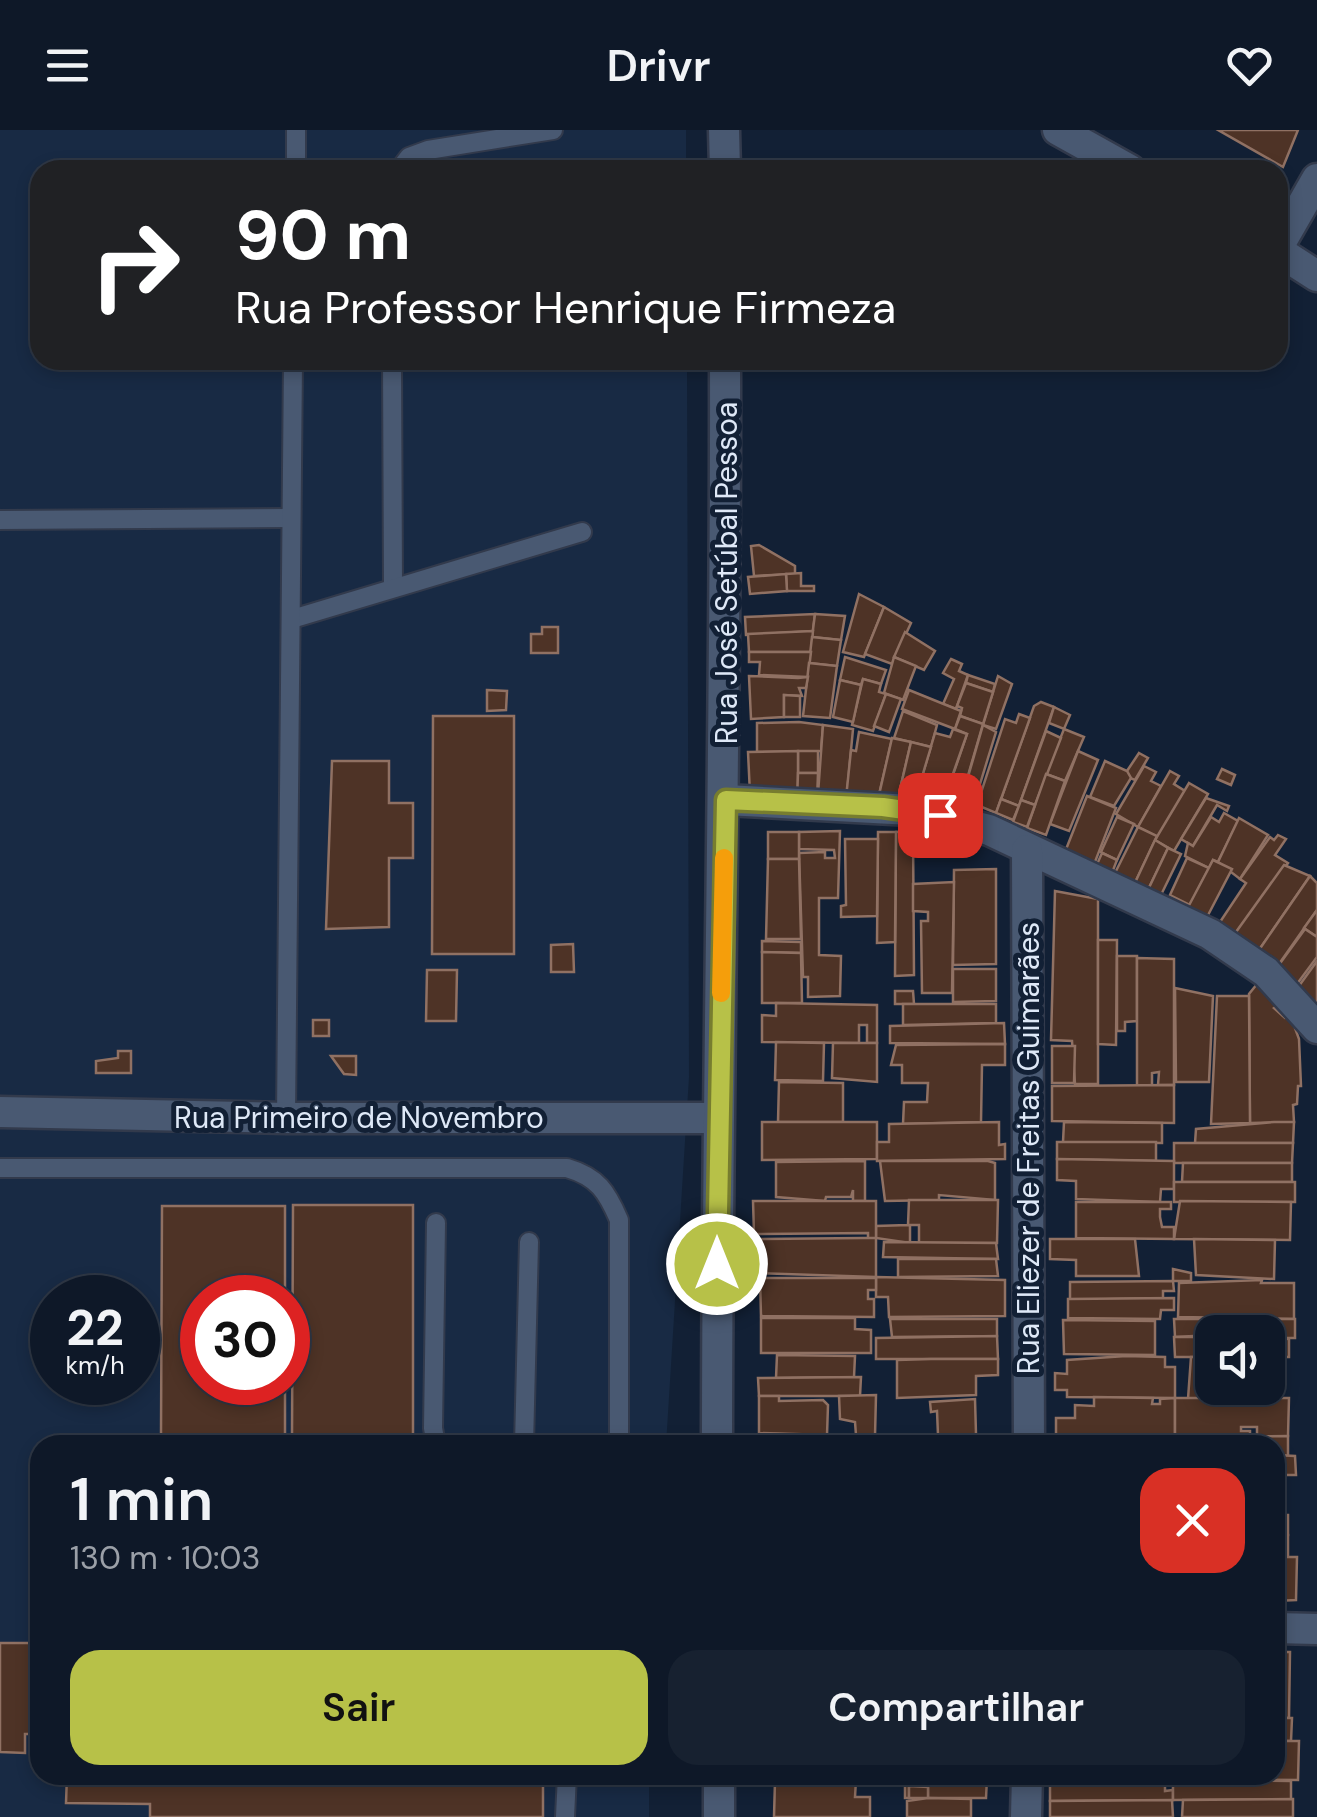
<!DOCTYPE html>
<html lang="pt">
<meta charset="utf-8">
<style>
body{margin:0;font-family:"DM Sans",sans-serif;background:#172130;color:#f1f3f6;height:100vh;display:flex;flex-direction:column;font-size:38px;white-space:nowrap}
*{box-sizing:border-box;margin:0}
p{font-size:32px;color:#9ba0a8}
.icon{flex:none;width:55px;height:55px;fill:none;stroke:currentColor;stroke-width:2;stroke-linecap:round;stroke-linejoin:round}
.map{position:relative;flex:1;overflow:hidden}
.sheet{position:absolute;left:30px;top:1305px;width:1255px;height:350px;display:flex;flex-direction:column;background:#0e1828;border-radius:30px;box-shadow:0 5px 15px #0003,0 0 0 2px #2e3745}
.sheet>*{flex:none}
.hud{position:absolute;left:30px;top:30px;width:1258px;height:210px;border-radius:30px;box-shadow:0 5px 15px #0003,0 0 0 2px #2e3745;background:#202124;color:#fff;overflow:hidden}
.fabs{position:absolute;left:1195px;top:1185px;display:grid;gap:20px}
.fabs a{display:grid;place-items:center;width:90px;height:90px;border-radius:20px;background:#0e1828;box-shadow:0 5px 15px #0003,0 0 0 2px #2e3745;font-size:50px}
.speed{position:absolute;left:30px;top:1145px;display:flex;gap:20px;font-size:50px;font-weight:700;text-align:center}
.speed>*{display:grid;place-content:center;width:130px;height:130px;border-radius:50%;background:#0e1828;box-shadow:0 5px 15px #0003,0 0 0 2px #2e3745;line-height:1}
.speed small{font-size:25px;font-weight:400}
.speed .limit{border:15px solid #d22;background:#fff;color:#111}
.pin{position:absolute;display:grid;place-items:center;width:85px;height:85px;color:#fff;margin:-42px;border-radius:20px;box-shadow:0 5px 15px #0006}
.me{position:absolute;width:110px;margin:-55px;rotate:0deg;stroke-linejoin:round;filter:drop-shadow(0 0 8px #0008)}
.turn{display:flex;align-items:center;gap:35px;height:210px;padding:0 40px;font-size:45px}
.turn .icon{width:130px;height:130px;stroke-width:2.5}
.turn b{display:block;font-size:70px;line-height:85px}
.round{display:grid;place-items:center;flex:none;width:105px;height:105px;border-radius:30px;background:#172130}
.head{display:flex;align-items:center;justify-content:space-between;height:170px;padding:0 40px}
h1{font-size:60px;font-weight:600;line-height:75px}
.action{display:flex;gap:20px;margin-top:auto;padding:20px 40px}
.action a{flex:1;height:115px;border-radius:30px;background:#b7c148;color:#111;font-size:40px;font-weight:600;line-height:115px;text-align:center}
.action a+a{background:#172130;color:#f1f3f6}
header{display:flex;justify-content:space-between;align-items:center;height:130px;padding:0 40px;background:#0e1828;font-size:45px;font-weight:600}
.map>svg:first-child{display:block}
.built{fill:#182a44;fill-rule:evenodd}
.building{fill:#4e3326;stroke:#907163;stroke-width:2.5}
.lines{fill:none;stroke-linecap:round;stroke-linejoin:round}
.lane-casing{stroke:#323a4c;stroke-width:22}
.street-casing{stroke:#323a4c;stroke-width:35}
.lane{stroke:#495972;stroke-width:18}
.street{stroke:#495972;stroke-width:30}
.route-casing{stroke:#777d2f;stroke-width:25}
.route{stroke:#b7c148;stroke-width:18}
.slow{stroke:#f59e0b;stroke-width:18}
.labels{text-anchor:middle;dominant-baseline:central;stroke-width:10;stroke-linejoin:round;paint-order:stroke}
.street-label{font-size:30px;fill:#dee8f7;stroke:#122035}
</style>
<header><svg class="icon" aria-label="menu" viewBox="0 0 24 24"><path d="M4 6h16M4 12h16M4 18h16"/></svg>Drivr<svg class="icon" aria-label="heart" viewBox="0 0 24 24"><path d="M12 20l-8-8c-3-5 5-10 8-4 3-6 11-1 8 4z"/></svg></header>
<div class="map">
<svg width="1317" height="1687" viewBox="0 0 1317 1687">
<rect width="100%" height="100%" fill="#122035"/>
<!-- built -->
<path class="built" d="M0,0H686V40H40V230H687L689,947L666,1315H40V1645H649V1687H0ZM52,1168H138V1252H52ZM202,1168H288V1252H202Z"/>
<!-- building -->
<g class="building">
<path d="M1218,0H1298L1283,37Z"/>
<path d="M759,415L795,436V444L754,446L751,416Z"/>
<path d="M801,443V456H814V461H787L786,444Z"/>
<path d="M786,444L787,461L750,464L748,447Z"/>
<path d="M859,464L884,477L864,527L843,522Z"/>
<path d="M884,477L911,493L892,534L865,524Z"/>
<path d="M815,484L813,501L746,505L745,487Z"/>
<path d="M815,484L845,486L841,510L812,507Z"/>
<path d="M542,497H558V523H531V504H542Z"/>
<path d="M813,501L811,522H749L748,504Z"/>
<path d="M905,502L935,521L924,540L894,527Z"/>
<path d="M812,507L841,510L837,536L809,533Z"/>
<path d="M749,522H811L808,547L759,545L760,532H749Z"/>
<path d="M845,527L886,540L881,554L863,549L861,555L840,550Z"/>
<path d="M894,527L916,536L903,570L884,563Z"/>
<path d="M951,529L962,534L959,541L968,545L956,579L943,574L954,549L943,543Z"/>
<path d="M809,533L837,536L830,588L803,586Z"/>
<path d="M968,545L995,554L993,562L966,553Z"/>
<path d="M749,546L798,548L808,547L806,558H799L802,566L784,565V587L751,589Z"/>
<path d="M998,546L1012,554L996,599L983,595Z"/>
<path d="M863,549L881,554L879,562L886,564L873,601L852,595Z"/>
<path d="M840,550L861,555L853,592L833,587Z"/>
<path d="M966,553L993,562L983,594L960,586L962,578L957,576Z"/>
<path d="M487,560L507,561L506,580L487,581Z"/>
<path d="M909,560L961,581L955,599L902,579Z"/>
<path d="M886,564L901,569L889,602L874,596Z"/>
<path d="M784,565L800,566V587H784Z"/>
<path d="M1041,572L1054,577L1019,676L1001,669L1034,576Z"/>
<path d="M1054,577L1070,585L1064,599L1049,593Z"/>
<path d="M903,581L937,595L931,617L894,608Z"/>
<path d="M1019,584L1030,588L996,683L977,675L1005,589L1016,593Z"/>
<path d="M433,586H514V824H432Z"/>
<path d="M960,586L983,594L960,673L945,668L967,604L955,599Z"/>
<path d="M799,592L823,595L821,621L757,622V593Z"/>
<path d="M823,595L853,599L847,663L818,664Z"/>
<path d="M983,595L996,602L972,680L959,678Z"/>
<path d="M953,599L967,604L942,675L915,670L935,603L950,607Z"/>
<path d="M1064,599L1084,607L1065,651L1046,644Z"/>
<path d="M1046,601L1061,608L1035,675L1021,670Z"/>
<path d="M859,602L892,609L878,669L846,668L851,620L856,621Z"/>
<path d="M892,608L911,612L898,668L879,665Z"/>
<path d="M911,612L931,617L915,670L898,668Z"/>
<rect x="798" y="621" width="20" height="22"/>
<path d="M798,621V663L750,664L748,622Z"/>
<path d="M1078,621L1098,630L1069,701L1050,694Z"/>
<path d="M1139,623L1148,628L1135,650L1127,647V641Z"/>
<path d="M332,631H389V673H413V728H389V797L326,799Z"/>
<path d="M1105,631L1127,641L1131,648L1114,676L1090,667Z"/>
<path d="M1144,636L1156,642L1151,651L1161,656L1138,697L1116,684Z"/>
<path d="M1222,639L1235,645L1231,655L1217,649Z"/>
<path d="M1170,641L1179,646L1174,654L1185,661L1158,707L1138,697Z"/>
<path d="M798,643H818L817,671H797Z"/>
<path d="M1046,644L1065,651L1046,705L1027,698Z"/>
<path d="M1189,653L1208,664L1174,721L1155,710Z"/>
<path d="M1087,666L1116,678L1093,737L1063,727Z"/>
<path d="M1206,668L1229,676L1227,681L1217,675L1193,716L1181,709Z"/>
<path d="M1001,669L1019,676L1013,690L996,683Z"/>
<path d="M1021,670L1035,675L1027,697L1013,692Z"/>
<path d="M1224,683L1238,691L1218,732L1213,730L1209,738L1185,726L1188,713L1193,716L1211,687L1219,692Z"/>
<path d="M1117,687L1134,694L1117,730L1101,722Z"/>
<path d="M1239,688L1268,705L1240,749L1218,732Z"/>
<path d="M1138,697L1157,706L1133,757L1112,749Z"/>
<path d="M840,701L838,768H819V825L841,826L840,866L808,867V847H803L799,723L825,722V728H835L834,720L799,719V702Z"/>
<path d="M913,701L914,845L895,846L896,702Z"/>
<rect x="768" y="702" width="31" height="27"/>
<path d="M878,702H896L895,812L877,813Z"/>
<path d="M1278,705L1286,709L1275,725L1288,733L1235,804L1220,792L1246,753L1240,749L1270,707L1274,710Z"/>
<path d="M845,709H878L877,786L841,787V776L846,775Z"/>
<path d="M1155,710L1168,718L1146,764L1133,757Z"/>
<path d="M1168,718L1181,724L1159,769L1146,764Z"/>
<path d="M1102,723L1117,730L1110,748L1094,741Z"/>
<path d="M1187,728L1209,738L1190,775L1170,765Z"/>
<path d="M768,729H799L801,809H766Z"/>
<path d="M1213,730L1232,739L1206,789L1186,781Z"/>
<path d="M1284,735L1310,746L1259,820L1231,809Z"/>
<path d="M996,739V834L953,835L954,740Z"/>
<path d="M1310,746L1317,753V780L1279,834L1259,820Z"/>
<path d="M954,752L952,863H922L921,791H928V782L913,781V754Z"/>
<path d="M1055,761L1098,769V954H1075L1072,911L1051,910Z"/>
<path d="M1317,780V807L1304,798Z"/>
<path d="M1305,799L1317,807V827L1294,858L1273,843Z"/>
<path d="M1098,810H1117L1116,915L1098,914Z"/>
<path d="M762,811L801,812V823L762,822Z"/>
<path d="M573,814L574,842H551V815Z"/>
<path d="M762,822L801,823L802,873H762Z"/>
<path d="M1117,826H1137V891L1125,892V901H1117Z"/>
<path d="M1137,828L1174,829V955H1158L1159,942L1152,943V955L1137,956Z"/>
<path d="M1317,831V875L1296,860Z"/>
<path d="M953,839H996V871L953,872Z"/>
<path d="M427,840H457L456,891H426Z"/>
<path d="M1257,854L1278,875L1274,878L1285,888L1291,887L1299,909L1301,956H1298L1297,974L1293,975L1294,992L1250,993L1249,864Z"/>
<path d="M1175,858L1213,866L1209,952H1176Z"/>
<path d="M895,861H913L914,874H895Z"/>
<path d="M1217,866H1249L1250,993L1211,994Z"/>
<path d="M776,873L877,875V913H867V895H859V913L762,912V885L776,886Z"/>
<path d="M903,874H996V893L903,895Z"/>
<rect x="313" y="890" width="16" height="16"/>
<path d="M1004,893L1005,914L890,913V896Z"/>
<path d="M776,912L824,913L823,951L775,950Z"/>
<path d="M833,913H877V952L832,948Z"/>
<path d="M1005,914V935H982L981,992L903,994L904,972H927L928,953H902V935H891L896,915Z"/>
<path d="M1052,916H1075L1074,953H1052Z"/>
<path d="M118,921H131V943H96V931L118,928Z"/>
<path d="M331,926H356V945L344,944Z"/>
<path d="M779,952L843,953V992H778Z"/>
<path d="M1174,955V993L1052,991V956Z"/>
<path d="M762,992H877V1029L762,1030Z"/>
<path d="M999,992V1015L1005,1014V1029L877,1031V1012H889V994Z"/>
<path d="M1064,992L1162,993V1013L1063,1012Z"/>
<path d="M1274,992H1294L1293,1013H1195L1196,999Z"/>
<path d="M1057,1012H1156V1031L1057,1029Z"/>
<path d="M1174,1013H1293L1292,1033H1174Z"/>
<path d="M1057,1029L1174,1031V1059H1161L1160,1072L1076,1069V1051L1057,1050Z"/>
<path d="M865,1031V1071H853V1060L851,1067H826L825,1071L776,1067V1032Z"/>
<path d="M880,1031H988L995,1033V1070L939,1065V1070L885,1071Z"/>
<path d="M1183,1033H1292V1052H1182Z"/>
<rect x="1174" y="1052" width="121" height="20"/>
<path d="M909,1070H998L997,1113H919V1095H910V1113L876,1108V1096L908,1095Z"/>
<path d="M753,1071H876V1108L868,1109V1103L754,1104Z"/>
<path d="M1180,1071L1291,1072L1290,1110L1174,1109Z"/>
<path d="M1076,1072H1171V1079H1160V1087L1162,1097H1174V1109L1076,1108Z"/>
<path d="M293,1075H413V1307H399V1315H384V1307H292Z"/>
<path d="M162,1076H285V1168H202V1252H285V1306H161Z"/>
<path d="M863,1108H876V1147L753,1143V1109Z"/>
<path d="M1050,1109H1135L1139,1146H1076V1130L1050,1129Z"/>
<path d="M1194,1109L1275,1110L1274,1149L1196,1145Z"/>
<path d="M884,1112L996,1113L998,1129L883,1127Z"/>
<path d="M898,1129H996L998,1146L898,1147Z"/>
<path d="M1173,1139L1191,1143V1151H1173Z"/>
<path d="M876,1147L1005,1150V1186L889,1187L888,1167H876Z"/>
<path d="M760,1148H876V1160H868V1169H874V1187L761,1186Z"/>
<path d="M1262,1150L1261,1153H1294V1189L1178,1187L1179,1153Z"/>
<path d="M1173,1151L1174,1161H1163V1168L1070,1170V1152Z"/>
<path d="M1174,1168V1180H1161L1160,1189L1068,1188V1169Z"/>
<path d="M761,1188H855V1199L871,1200V1223H761Z"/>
<path d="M890,1189H997V1206L892,1207Z"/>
<path d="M1174,1189H1295V1208H1268V1202L1175,1207Z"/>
<path d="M1063,1190L1155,1191V1225L1064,1224Z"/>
<path d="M997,1206L998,1229H876V1208Z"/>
<path d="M1174,1207H1212V1227H1175Z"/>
<path d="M1268,1208L1289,1209V1227H1268Z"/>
<path d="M777,1225L855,1226L854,1247L776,1248Z"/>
<path d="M1126,1226L1165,1227V1237H1175V1268L1067,1267V1260H1055V1243L1067,1244V1230Z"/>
<path d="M1191,1227H1212V1258H1268V1227H1275V1269H1188Z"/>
<path d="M931,1229H998V1245L976,1246V1265L897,1268V1230Z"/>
<path d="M861,1247L860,1266H759L758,1248Z"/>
<path d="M876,1265L875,1306L856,1305L855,1292L840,1289L839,1266Z"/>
<path d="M759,1266H779V1271L823,1270L828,1275L827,1305L759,1303Z"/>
<path d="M1094,1267L1153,1268L1152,1274H1160V1269L1175,1268V1309L1056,1305V1288H1075V1275L1094,1276Z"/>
<path d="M1175,1268H1289L1288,1306L1257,1307V1297H1241V1301H1250V1306L1175,1307Z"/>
<path d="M975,1269L976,1304L938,1305L937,1281L931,1282L930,1272Z"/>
<path d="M775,1304L875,1306V1315H774Z"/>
<path d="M980,1305V1315H905V1306Z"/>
<path d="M1052,1306L1168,1309V1315H1052Z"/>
<path d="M1288,1306V1326L1275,1325V1315H1174L1175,1307Z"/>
<path d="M1275,1325L1295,1326L1296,1345H1275Z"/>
<path d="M1275,1350H1280L1281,1384H1275Z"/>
<rect x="1275" y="1385" width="13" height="20"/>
<rect x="1275" y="1405" width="13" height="22"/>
<path d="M1275,1427H1297L1296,1470L1275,1471Z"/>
<path d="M0,1513H40V1604H25V1623L0,1622Z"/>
<path d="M1275,1522H1290L1289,1588H1275Z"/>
<path d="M1275,1588H1292L1291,1611H1275Z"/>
<path d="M1275,1611H1299L1298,1650L1173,1649V1645H1275Z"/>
<path d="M67,1645H543V1687H150V1674L66,1673Z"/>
<path d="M872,1645V1647L751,1646V1645Z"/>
<path d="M886,1645H993V1648L905,1650Z"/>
<path d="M1049,1645H1173V1649H1050Z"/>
<path d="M987,1648L986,1668H928V1657L909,1656V1668H905V1650Z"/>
<path d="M1050,1649H1165V1661L1173,1660V1670L1050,1671Z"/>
<path d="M1173,1649L1291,1651V1669L1173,1670Z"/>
<path d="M856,1650L855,1667H870V1687H774L775,1651Z"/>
<path d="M909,1656L928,1657V1668H909Z"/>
<path d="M928,1668L971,1669V1687H907V1671Z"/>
<path d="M1293,1669V1687H1182L1183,1670Z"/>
<path d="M1172,1670L1173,1687H1050V1671Z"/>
</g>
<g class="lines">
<defs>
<g id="lane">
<path d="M296,40V0"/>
<path d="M399,40L409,27L428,20L553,0"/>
<path d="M392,230L393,457"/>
<path d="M0,390L291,388"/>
<path d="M292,489L582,402"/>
<path d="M286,988L293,230"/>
<path d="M0,1038H567C598,1047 607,1062 619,1090V1315"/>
<path d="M436,1093L433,1298L436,1315"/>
<path d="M524,1315L529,1112"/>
<path d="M565,1687L567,1645"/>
</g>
<g id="street">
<path d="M724,0L725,40"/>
<path d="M1058,0L1130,40"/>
<path d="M1278,117L1317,49"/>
<path d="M1278,121L1317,146"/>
<path d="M726,670L911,680L989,700L1210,804L1266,842L1317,898"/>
<path d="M1027,720L1029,1315"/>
<path d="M0,982L286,988H717"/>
<path d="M717,1315C717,953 726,592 725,230"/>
<path d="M1275,1498L1317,1499"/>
<path d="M719,1645V1687"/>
<path d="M1026,1687L1027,1645"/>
</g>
</defs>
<!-- lane casing -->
<use href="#lane" class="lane-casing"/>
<!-- street casing -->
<use href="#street" class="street-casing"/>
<!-- lane -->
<use href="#lane" class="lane"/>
<!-- street -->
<use href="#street" class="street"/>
</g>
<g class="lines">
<defs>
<path id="route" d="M717,1134L726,670L883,677L940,685"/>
</defs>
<!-- route casing -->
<use href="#route" class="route-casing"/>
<!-- route -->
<use href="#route" class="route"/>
<!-- slow -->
<path class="slow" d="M721,863L724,728"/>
</g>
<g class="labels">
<!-- street labels -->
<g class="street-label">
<text transform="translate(726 443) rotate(-90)">Rua José Setúbal Pessoa</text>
<text x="359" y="987">Rua Primeiro de Novembro</text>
<text transform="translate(1028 1018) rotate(-90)">Rua Eliezer de Freitas Guimarães</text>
</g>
</g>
</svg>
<div class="fabs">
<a><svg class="icon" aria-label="sound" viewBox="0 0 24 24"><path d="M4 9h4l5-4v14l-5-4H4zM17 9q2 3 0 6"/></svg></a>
</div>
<div class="speed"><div>22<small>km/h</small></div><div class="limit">30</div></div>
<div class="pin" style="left:940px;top:685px;background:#d93025"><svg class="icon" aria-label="arrive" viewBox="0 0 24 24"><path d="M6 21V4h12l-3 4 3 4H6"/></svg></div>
<svg class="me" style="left:717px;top:1134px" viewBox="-20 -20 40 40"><circle r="17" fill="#b7c148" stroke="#fff" stroke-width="3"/><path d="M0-11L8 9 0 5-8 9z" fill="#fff"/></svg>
<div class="hud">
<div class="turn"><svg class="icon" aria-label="right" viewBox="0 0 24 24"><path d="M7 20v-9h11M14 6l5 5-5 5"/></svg><div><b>90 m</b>Rua Professor Henrique Firmeza</div></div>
</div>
<section class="sheet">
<div class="head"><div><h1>1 min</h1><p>130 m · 10:03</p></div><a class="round" style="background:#d93025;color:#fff"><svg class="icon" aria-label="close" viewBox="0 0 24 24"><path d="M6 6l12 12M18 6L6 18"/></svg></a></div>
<div class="action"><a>Sair</a><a>Compartilhar</a></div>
</section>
</div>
